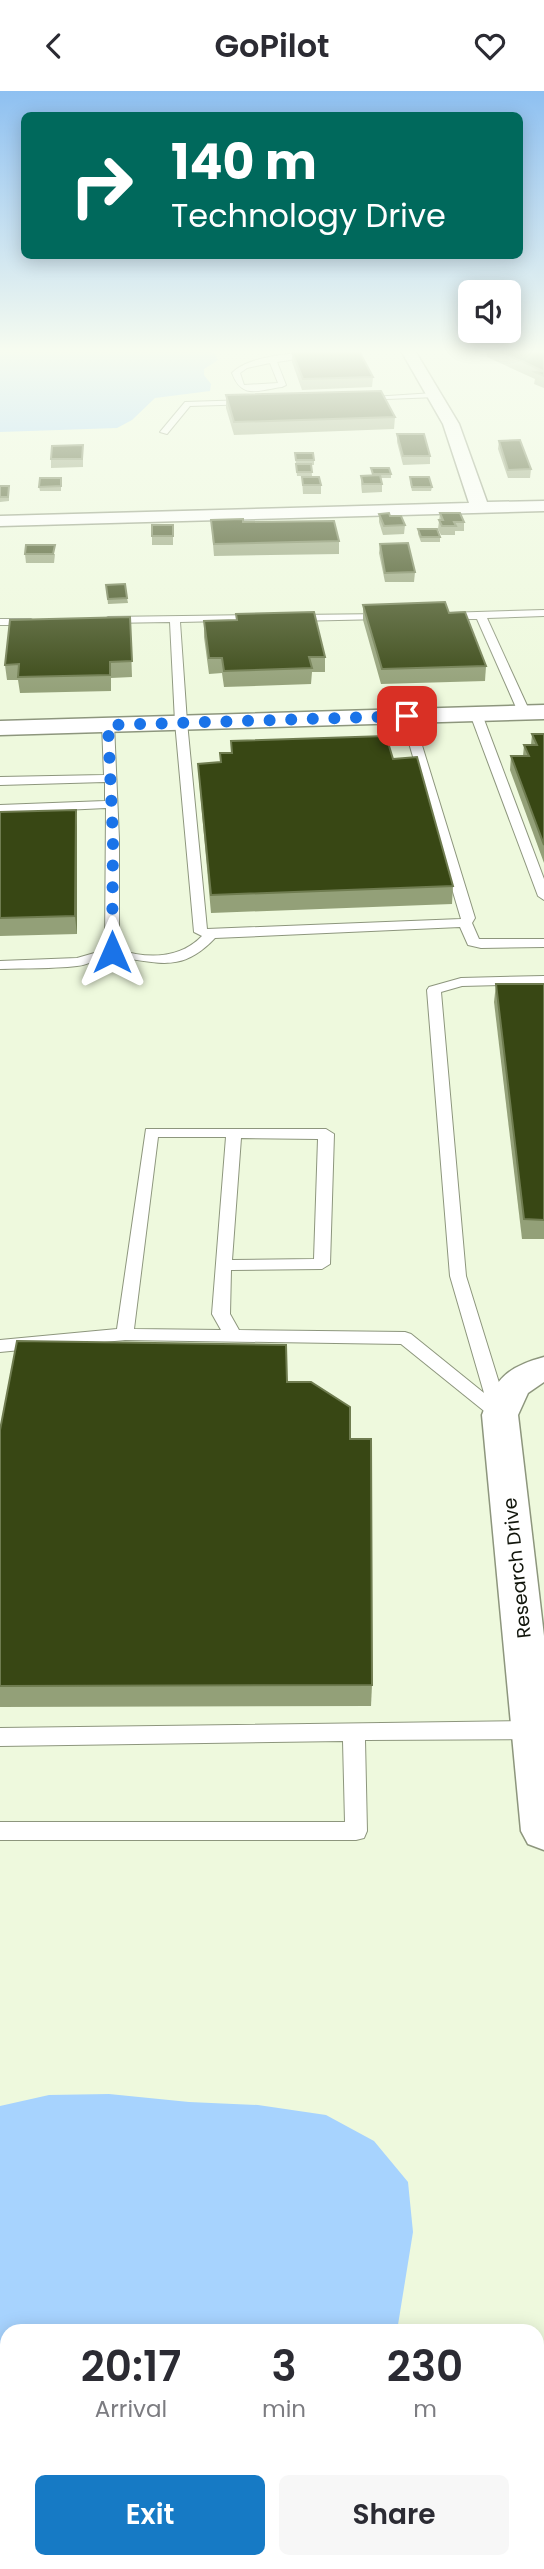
<!DOCTYPE html>
<style>
body{margin:0;font-family:Poppins,sans-serif;background:#f7f7f7;color:#2b2b33;height:100vh;display:flex;flex-direction:column;font-size:26px;white-space:nowrap}
*{box-sizing:border-box;margin:0}
p{font-size:23px;color:#7c7c81}
.icon{flex:none;width:38px;height:38px;fill:none;stroke:currentColor;stroke-width:2;stroke-linecap:round;stroke-linejoin:round}
.map{position:relative;flex:1;overflow:hidden}
.details{position:absolute;left:0px;top:2233px;width:544px;height:245px;display:flex;flex-direction:column;background:#fff;border-radius:21px 21px 0 0;box-shadow:0 4px 18px #0003}
.details>*{flex:none}
.banner{position:absolute;left:21px;top:21px;width:502px;height:147px;border-radius:10px;box-shadow:0 4px 18px #0003;background:#00695c;color:#fff;overflow:hidden}
.tools{position:absolute;left:458px;top:189px;display:grid;gap:14px}
.tools a{display:grid;place-items:center;width:63px;height:63px;border-radius:10px;background:#fff;box-shadow:0 4px 18px #0003;font-size:35px}
.pin{position:absolute;display:grid;place-items:center;width:60px;height:60px;color:#fff;margin:-30px;border-radius:14px;box-shadow:0 4px 10px #0006}
.me{position:absolute;width:77px;margin:-38px;rotate:0deg;stroke-linejoin:round;filter:drop-shadow(0 0 5px #0008)}
.turn{display:flex;align-items:center;gap:24px;height:147px;padding:0 35px;font-size:32px}
.turn .icon{width:91px;height:91px;stroke-width:2.5}
.turn b{display:block;font-size:49px;line-height:60px}
.eta{display:flex;justify-content:space-evenly;align-items:center;height:119px;text-align:center}
.eta b{font-size:42px;font-weight:600;line-height:49px}
.action{display:flex;gap:14px;margin-top:auto;padding:14px 35px}
.action a{flex:1;height:80px;border-radius:10px;background:#167ac5;color:#fff;font-size:28px;font-weight:600;line-height:80px;text-align:center}
.action a+a{background:#f7f7f7;color:#2b2b33}
header{display:flex;justify-content:space-between;align-items:center;height:91px;padding:0 35px;background:#fff;font-size:32px;font-weight:600}
.map>svg:first-child{display:block}
.water{fill:#a7d3fe}
.lines{fill:none;stroke-linecap:round;stroke-linejoin:round}
.lane-casing{stroke:#8d967d;stroke-width:2}
.street-casing{stroke:#8d967d;stroke-width:3}
.lane{fill:#fff;fill-rule:evenodd}
.street{fill:#fff;fill-rule:evenodd}
.wall{fill:#93a078}
.shaded-wall{fill:#6f7c50}
.building{fill:#384714;stroke:#6f7c50;stroke-width:2}
.route{stroke:#1a73e8;stroke-width:12;stroke-dasharray:0 21.6}
.labels{text-anchor:middle;dominant-baseline:central;stroke-width:7;stroke-linejoin:round;paint-order:stroke}
.street-label{font-size:19px;fill:#11150b;stroke:#fff}
</style>
<header><svg class="icon" aria-label="back" viewBox="0 0 24 24"><path d="M15 5l-7 7 7 7"/></svg>GoPilot<svg class="icon" aria-label="heart" viewBox="0 0 24 24"><path d="M12 20l-8-8c-3-5 5-10 8-4 3-6 11-1 8 4z"/></svg></header>
<div class="map">
<svg width="544" height="2478" viewBox="0 0 544 2478">
<rect width="100%" height="100%" fill="#eef9dd"/>
<!-- water -->
<g class="water">
<path d="M0,258H206L215,263L218,269L204,278V284L211,293L210,300L155,307L132,329L117,337L0,341Z"/>
<path d="M109,2003L189,2011L258,2014L326,2024L374,2050L408,2091L413,2141L397,2240H7V2471H361V2478H0V2015L49,2004Z"/>
</g>
<g class="lines">
<defs>
<g id="lane">
<path d="M341,258H360L277,271L286,294L282,296C258,299 242,309 232,282C252,261 312,262 341,258ZM270,272L278,292L244,294L240,282L247,277Z"/>
<path d="M434,302L437,306L361,309L357,307Z"/>
<path d="M249,309L252,313L190,315L167,343L160,341L185,311Z"/>
<path d="M544,519V525L487,527L530,621L524,624L518,621L477,528H444L439,525L444,522Z"/>
<path d="M388,523V527L384,528L293,530L288,527L293,524Z"/>
<path d="M258,524L263,527L262,529L180,531L187,631L207,838L461,828L401,625L407,622L413,625L475,827L472,832L479,848H544V856L481,857L468,854L460,836L215,847C180,884 157,870 114,866C102,865 89,874 77,875C52,878 25,877 0,878V870L77,867L105,859L106,717L0,722V714L105,710V691L0,694V686L104,684L102,633L108,630L114,633L119,748V859C148,868 180,868 202,845L194,841L175,631L170,531L108,532L103,529L108,526Z"/>
<path d="M0,528H31L36,531L31,534H0Z"/>
<path d="M476,620L482,623L544,788V809L538,805L470,623Z"/>
<path d="M544,885V893L462,895L441,901L466,1185L509,1324L506,1328H494L401,1253L125,1249L0,1261V1249L117,1238L146,1038H326L334,1043L330,1173L322,1178L231,1179L230,1223L239,1239L405,1241L411,1243L484,1302L450,1185L427,899L429,896L461,887ZM158,1046H226L212,1223L221,1239L134,1238ZM241,1047L318,1048L314,1168L232,1169Z"/>
<path d="M534,1630L542,1633L544,1637L542,1645L534,1648L365,1649L367,1740L364,1747L356,1749H0V1731H345L343,1650L0,1655V1637Z"/>
</g>
<g id="street">
<path d="M400,258H414L459,333L487,411L544,410V420L0,435V425L469,412L443,333Z"/>
<path d="M544,614V628L0,644V630Z"/>
<path d="M544,1266V1291L528,1302L518,1324L544,1545V1759L528,1753L521,1740L482,1324C495,1288 507,1276 544,1266Z"/>
</g>
</defs>
<!-- lane casing -->
<use href="#lane" class="lane-casing"/>
<!-- street casing -->
<use href="#street" class="street-casing"/>
<!-- lane -->
<use href="#lane" class="lane"/>
<!-- street -->
<use href="#street" class="street"/>
</g>
<!-- wall -->
<g class="wall">
<path d="M476,258H544V297L534,293L535,288L487,266V262Z"/>
<path d="M292,261L373,286L372,296L302,299L292,271Z"/>
<path d="M226,304L395,326L394,338L234,344L226,317Z"/>
<path d="M397,343L430,365V373L403,374L397,351Z"/>
<path d="M499,350L531,378L530,387H508L498,358Z"/>
<path d="M83,354V376L51,377V368Z"/>
<path d="M295,362L314,369V374H311L312,385H297Z"/>
<path d="M371,377L391,383V387H381L382,393V401L362,402L361,393V385L372,384Z"/>
<path d="M302,386L321,394V403H303Z"/>
<path d="M410,386L432,396L431,400H412L410,391Z"/>
<path d="M61,392V400H40L39,396Z"/>
<path d="M0,395H9V410L0,411Z"/>
<path d="M440,422L464,431V440H455V444H441L438,438Z"/>
<path d="M379,423L390,425L405,434L404,443L383,444L379,431Z"/>
<path d="M211,429L243,431L339,450V463L214,465Z"/>
<rect x="152" y="434" width="21" height="20"/>
<path d="M418,438L440,446V451H421L418,443Z"/>
<path d="M380,453L415,481L414,491H385L379,462Z"/>
<path d="M25,463H55L54,472H26Z"/>
<path d="M106,494L127,507L128,512L108,513Z"/>
<path d="M363,514L449,522L486,575L485,590L381,593L363,529Z"/>
<path d="M236,523L325,566V581H312L311,593L224,596L222,582L209,583L204,546V530L236,529Z"/>
<path d="M130,526L132,586L111,587V600L20,602L18,589H7L5,574Z"/>
<path d="M532,643H544V772L510,679L511,665H523L524,654H531Z"/>
<path d="M231,650L393,668L453,795L452,813L211,822L199,689L198,673L220,671V662H231Z"/>
<path d="M0,721L77,736V843L0,845Z"/>
<path d="M496,893H544V1148H522L494,911Z"/>
<path d="M287,1291L350,1348L372,1594L371,1615L0,1616V1339Z"/>
</g>
<!-- shaded-wall -->
<path class="shaded-wall" d="M76,719L77,736V843L75,825Z"/>
<!-- building -->
<g class="building">
<path d="M314,258H358L373,286L303,288L292,261Z"/>
<path d="M495,258H544V285L535,281L543,280Z"/>
<path d="M381,300L395,326L234,331L226,304Z"/>
<path d="M397,343H424L430,365H403Z"/>
<path d="M520,349L531,378L508,379L499,350Z"/>
<path d="M83,354L82,368H51L52,355Z"/>
<path d="M295,362H313L314,369H296Z"/>
<path d="M296,373H311L312,381H297Z"/>
<path d="M371,377H389L391,383H373Z"/>
<path d="M380,384L382,393H363L361,385Z"/>
<path d="M302,386H319L321,394H303Z"/>
<path d="M410,386H429L432,396H412Z"/>
<path d="M40,387H61V395L39,396Z"/>
<path d="M0,395H9L8,406H0Z"/>
<path d="M389,422L390,425H401L405,434L384,435L379,423Z"/>
<path d="M440,422H460L464,431H454L456,435H442L439,429H443Z"/>
<path d="M243,428V431L334,430L339,450L214,453L211,429Z"/>
<rect x="152" y="434" width="21" height="11"/>
<path d="M418,438H437L440,446H421Z"/>
<path d="M408,452L415,481L385,482L380,453Z"/>
<path d="M26,454H55L53,463H25Z"/>
<path d="M125,493L127,507L108,508L106,494Z"/>
<path d="M445,511L449,522L465,521L486,575L382,578L363,514Z"/>
<path d="M314,521L325,566H309L312,577L224,580L222,567H209L204,530L237,529L236,523Z"/>
<path d="M130,526L132,570L110,571V584L18,586L19,573L5,574L10,529Z"/>
<path d="M532,643H544V754L511,665H529L524,654H537Z"/>
<path d="M386,645L393,668L417,666L453,795L211,804L198,673L221,671L220,662H232L231,650Z"/>
<path d="M76,719L75,825L0,827V721Z"/>
<path d="M496,893H544V1129L524,1128Z"/>
<path d="M17,1250L286,1254L287,1291H311L350,1316V1348H371L372,1594L0,1595V1339Z"/>
</g>
<!-- sky -->
<linearGradient id="sky" x2="0" y2="1"><stop stop-color="#8ec0f1"/><stop offset="0.43" stop-color="#f7fcf0"/><stop offset="1" stop-color="#f7fcf0" stop-opacity="0"/></linearGradient>
<rect width="544" height="605" fill="url(#sky)"/>
<g class="lines">
<!-- route -->
<path class="route" d="M112,861L113,748L108,634L407,625"/>
</g>
<g class="labels">
<!-- street labels -->
<g class="street-label">
<text transform="translate(517 1477) rotate(-96)">Research Drive</text>
</g>
</g>
</svg>
<div class="tools">
<a><svg class="icon" aria-label="sound" viewBox="0 0 24 24"><path d="M4 9h4l5-4v14l-5-4H4zM17 9q2 3 0 6"/></svg></a>
</div>
<div class="pin" style="left:407px;top:625px;background:#d93025"><svg class="icon" aria-label="arrive" viewBox="0 0 24 24"><path d="M6 21V4h12l-3 4 3 4H6"/></svg></div>
<svg class="me" style="left:112px;top:861px" viewBox="-20 -20 40 40"><path d="M0-17L14 15 0 8-14 15z" fill="#1a73e8" stroke="#fff" stroke-width="4"/></svg>
<div class="banner">
<div class="turn"><svg class="icon" aria-label="right" viewBox="0 0 24 24"><path d="M7 20v-9h11M14 6l5 5-5 5"/></svg><div><b>140 m</b>Technology Drive</div></div>
</div>
<section class="details">
<div class="eta">
<div><b>20:17</b><p>Arrival</p></div>
<div><b>3</b><p>min</p></div>
<div><b>230</b><p>m</p></div>
</div>
<div class="action"><a>Exit</a><a>Share</a></div>
</section>
</div>
